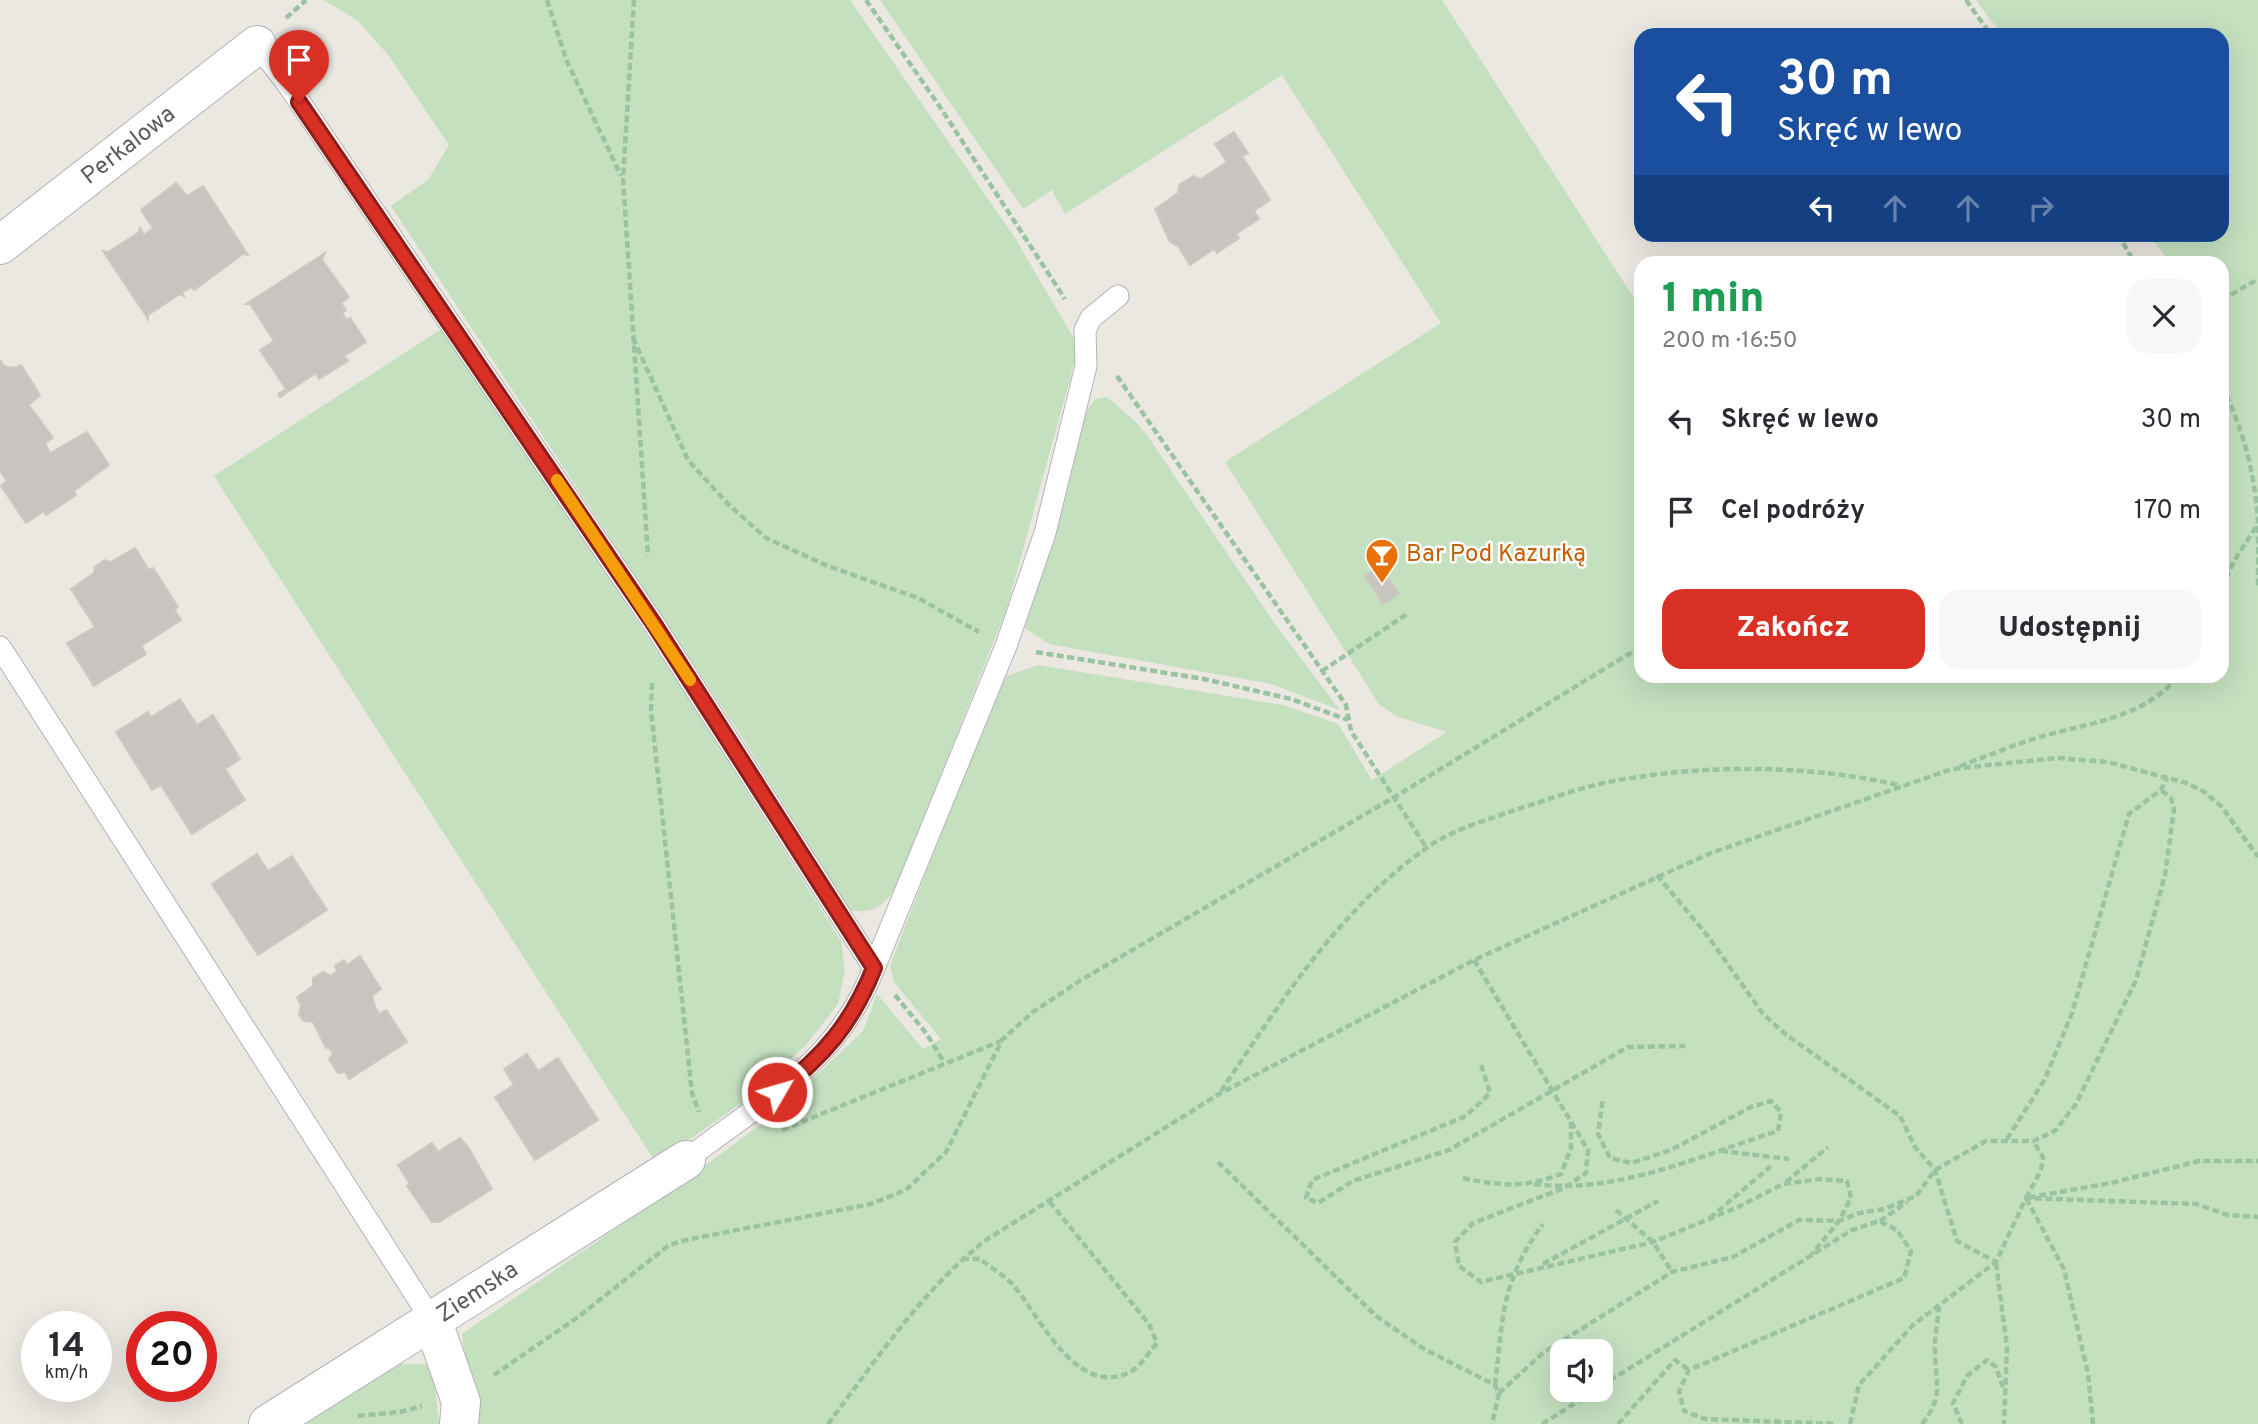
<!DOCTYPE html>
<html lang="pl">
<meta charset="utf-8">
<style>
body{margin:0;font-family:Overpass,sans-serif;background:#f7f7f7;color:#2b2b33;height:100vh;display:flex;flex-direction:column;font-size:26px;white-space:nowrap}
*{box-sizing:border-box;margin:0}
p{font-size:23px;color:#7c7c81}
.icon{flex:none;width:38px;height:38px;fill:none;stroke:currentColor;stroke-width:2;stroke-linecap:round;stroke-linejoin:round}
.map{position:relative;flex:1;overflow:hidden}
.side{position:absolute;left:1634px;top:256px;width:595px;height:427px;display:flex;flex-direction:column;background:#fff;border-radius:21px;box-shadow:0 7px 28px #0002}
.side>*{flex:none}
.top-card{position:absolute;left:1634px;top:28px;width:595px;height:214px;border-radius:21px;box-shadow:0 7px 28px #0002;background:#1a4fa0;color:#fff;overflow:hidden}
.fabs{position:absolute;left:1550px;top:1339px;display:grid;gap:14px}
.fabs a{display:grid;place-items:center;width:63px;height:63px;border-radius:14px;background:#fff;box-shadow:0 7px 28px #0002;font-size:35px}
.speed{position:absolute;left:21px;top:1311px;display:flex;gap:14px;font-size:35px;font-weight:700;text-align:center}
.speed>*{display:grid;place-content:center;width:91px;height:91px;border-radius:50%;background:#fff;box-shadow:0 7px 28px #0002;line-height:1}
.speed small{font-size:18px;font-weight:400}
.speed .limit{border:10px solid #d22;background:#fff;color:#111}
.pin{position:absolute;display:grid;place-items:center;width:60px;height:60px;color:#fff;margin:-72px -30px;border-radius:50% 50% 50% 0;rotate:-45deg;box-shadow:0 0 7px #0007}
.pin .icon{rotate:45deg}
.me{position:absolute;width:77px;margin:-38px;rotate:52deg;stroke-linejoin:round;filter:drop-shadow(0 0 5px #0008)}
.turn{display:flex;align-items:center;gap:24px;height:147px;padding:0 28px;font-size:32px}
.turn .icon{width:91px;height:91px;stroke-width:2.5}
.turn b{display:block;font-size:49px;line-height:60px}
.lanes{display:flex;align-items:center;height:66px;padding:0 28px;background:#0003;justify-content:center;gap:35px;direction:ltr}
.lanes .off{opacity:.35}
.round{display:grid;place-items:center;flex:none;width:74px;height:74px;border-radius:21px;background:#f7f7f7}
.head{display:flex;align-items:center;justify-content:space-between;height:119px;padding:0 28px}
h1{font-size:42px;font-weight:800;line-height:52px;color:#1e9e55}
.button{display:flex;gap:14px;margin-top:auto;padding:14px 28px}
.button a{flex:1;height:80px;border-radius:21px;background:#d93025;color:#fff;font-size:28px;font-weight:800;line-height:80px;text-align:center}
.button a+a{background:#f7f7f7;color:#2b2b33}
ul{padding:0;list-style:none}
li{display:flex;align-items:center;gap:21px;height:91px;padding:0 28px}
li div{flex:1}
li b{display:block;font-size:26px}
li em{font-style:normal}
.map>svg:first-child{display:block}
.green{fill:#c4e0bf;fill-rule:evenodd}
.building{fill:#c8c4c0;stroke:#cfc8c0;stroke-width:2}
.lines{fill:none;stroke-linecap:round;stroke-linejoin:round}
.service-casing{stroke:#b1b4b7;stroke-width:23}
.minor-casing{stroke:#b1b4b7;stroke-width:40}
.path{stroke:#9ac39f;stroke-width:4.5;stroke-dasharray:7 3.5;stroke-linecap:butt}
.service{stroke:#fff;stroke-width:21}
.minor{stroke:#fff;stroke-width:38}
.route-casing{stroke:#8d1f18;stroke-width:18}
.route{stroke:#d93025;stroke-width:12}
.slow{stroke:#f59e0b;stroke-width:12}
.labels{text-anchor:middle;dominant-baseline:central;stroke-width:5;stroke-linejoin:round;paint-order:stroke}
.street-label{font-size:24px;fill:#595d60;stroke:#fff}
.food-label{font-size:24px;fill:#c56008;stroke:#fff;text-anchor:start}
</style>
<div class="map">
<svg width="2258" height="1424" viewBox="0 0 2258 1424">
<rect width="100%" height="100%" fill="#ebe7e1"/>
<!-- green -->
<g class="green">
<path d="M324,0H850L1015,238L1076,342L1074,364L1007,608L895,890C880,908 872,914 849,910L743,739L391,206L428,180L449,145L389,56L357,20Z"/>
<path d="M880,0H1442L1641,309L1642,676H2222V262H2170L2149,235L2222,234V35H2002L1976,0H2258V1424H472L462,1334L672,1190L779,1111L863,1031L877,994L923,1049L941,1039L894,982L890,966L994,695L1007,676L1038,665L1283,705L1338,724L1372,780L1447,732L1396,716L1379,704L1225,462L1441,323L1282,75L1065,214L1052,190L1023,209ZM1563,1351H1601V1390H1563Z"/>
<path d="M443,328L683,690L841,941L845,970L838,1004L805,1046L743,1102L656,1163L214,476Z"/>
<path d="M1107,397L1135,421L1149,438L1275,624L1340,710L1271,684L1049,644L1025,628L1070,479L1084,414L1095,399Z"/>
<path d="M397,1364H432L439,1424H299Z"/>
</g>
<!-- building -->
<g class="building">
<path d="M1234,132L1248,153L1242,156L1270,200L1254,211L1259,219L1236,234L1239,238L1217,253L1214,249L1190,265L1178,246L1170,242L1155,209L1178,193L1179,185L1193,176L1201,179L1227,162L1215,144Z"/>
<path d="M176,183L187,196L203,186L248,255L243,254L194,290L192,287L182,292L184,296L180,294L148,315V319L103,251L108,252L139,232L140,228L144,235L153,228L141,210Z"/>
<path d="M325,253L322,260L349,297L341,303L346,310L342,313L347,320L350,318L366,342L344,356L348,361L319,379L316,373L280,397L278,394L286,389L260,350L274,341L250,304H246Z"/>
<path d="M0,360L4,366L14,368L21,365L40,395L29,405L53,438L45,443L50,453L87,432L109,465L74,491L76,495L46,515L44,511L26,523L1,486L7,481L0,471Z"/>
<path d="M135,548L149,570L153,568L178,607L174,609L181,620L141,646L146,654L94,686L67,643L95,627L71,589L94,573L95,567L104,560L111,562Z"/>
<path d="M1381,566L1399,594L1383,604L1365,576Z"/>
<path d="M180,699L197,725L213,715L240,759L225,769L245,800L192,834L161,785L152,790L116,732L148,712L151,717Z"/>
<path d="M257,854L268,871L292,856L327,910L258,955L212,884Z"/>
<path d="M360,956L381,989L372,996L376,1009L379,1014L386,1010L407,1042L349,1079L345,1072L338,1073L329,1059L333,1054L328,1047L326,1048L313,1022L304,1021L299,1015L301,1005L297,997L313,986V978L323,972L331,976L337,971L335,966L344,960L347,965Z"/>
<path d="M527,1054L538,1071L558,1058L598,1120L535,1160L495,1097L514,1085L504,1069Z"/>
<path d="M460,1138L468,1147L492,1189L439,1222H432L407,1186L410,1184L398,1165L432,1143L438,1152Z"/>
</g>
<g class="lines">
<defs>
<g id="service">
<path d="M257,45L284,79L654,624L874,968C836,1065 764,1099 686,1160"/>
<path d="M0,647L433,1322"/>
<path d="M874,968L1006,646L1045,533L1086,366L1085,330L1091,318L1118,296"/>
</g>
<g id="minor">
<path d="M0,245L257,45"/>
<path d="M433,1322L461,1402L459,1424"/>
<path d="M268,1424L686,1160"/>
</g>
</defs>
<!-- service casing -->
<use href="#service" class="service-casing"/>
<!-- minor casing -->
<use href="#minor" class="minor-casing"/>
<!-- path -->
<g class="path">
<path d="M547,0L566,59L621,176"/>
<path d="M634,0L623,179L648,556"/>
<path d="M866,0L940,107L1065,299"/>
<path d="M1966,0L1991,35"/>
<path d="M286,18L306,0"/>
<path d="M2118,234L2134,262"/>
<path d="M2222,300L2258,279"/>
<path d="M633,338L688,460L728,504L766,538L828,566L918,598L979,632"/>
<path d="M1117,376L1346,705L1351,731L1426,847"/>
<path d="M2222,386C2244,431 2255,474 2258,523"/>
<path d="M2258,526V587"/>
<path d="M2222,588L2234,561L2258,524"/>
<path d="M1036,652L1204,679L1291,699L1348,720"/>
<path d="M1322,671L1407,614"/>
<path d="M652,683L651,710L692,1093L699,1112"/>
<path d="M1960,766C1988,756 2015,744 2043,736C2094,722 2142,718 2179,676"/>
<path d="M1657,875L1707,935L1763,1014L1784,1033L1900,1116L1915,1147L1935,1170L1957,1241L1996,1262"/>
<path d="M1474,960L1588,1150L1586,1173L1564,1188L1473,1223L1455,1242L1459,1266L1481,1282L1653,1242L1736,1208L1783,1184L1820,1179L1847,1181L1851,1198L1839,1221L1812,1254"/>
<path d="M895,995L926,1033L944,1062"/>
<path d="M1481,1065L1490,1093L1466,1116L1312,1180L1306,1198L1318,1203L1353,1181L1449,1150L1628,1047L1685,1046"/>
<path d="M1221,1091C1281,1002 1336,913 1425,849C1449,831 1484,821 1512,811C1547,800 1583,786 1619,780C1709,764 1810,765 1898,785"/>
<path d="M782,1130L1001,1041"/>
<path d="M2007,1139L2045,1079L2072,1013L2129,814L2161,790L2167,777"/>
<path d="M1721,1151L1789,1159"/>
<path d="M1218,1162L1376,1316L1424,1349L1495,1385L1499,1393L1492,1424"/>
<path d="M1463,1178C1501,1186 1525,1188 1561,1174L1571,1148V1122"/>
<path d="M1786,1182L1828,1147"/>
<path d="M1534,1184C1617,1195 1701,1155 1778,1131L1781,1112L1771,1101L1751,1107L1671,1150L1631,1163L1610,1158L1598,1134L1603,1098"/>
<path d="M2026,1198L2041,1170L2043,1157L2033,1141"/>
<path d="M1616,1210L1653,1242L1672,1272"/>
<path d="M1710,1218L1771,1166"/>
<path d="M1880,1221L1907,1202"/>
<path d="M962,1259H980C990,1267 1004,1275 1013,1285C1040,1316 1077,1401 1132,1371C1141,1365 1150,1351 1157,1343L1149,1324L1049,1201"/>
<path d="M1996,1263L2007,1347L2004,1424"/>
<path d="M1543,1264L1658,1201"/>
<path d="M494,1375L578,1317L668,1246L681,1241L871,1204L906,1190L946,1152L1002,1040L1033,1012L1081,980L1393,798L1642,646"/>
<path d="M1495,1385C1503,1317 1501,1281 1543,1224"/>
<path d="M1601,1386L1852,1230L1879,1221L1897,1230L1911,1251L1904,1278L1689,1370L1679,1391L1684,1411L1705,1419L1837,1424"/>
<path d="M1499,1393L1543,1353L1672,1272L1733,1257L1799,1220L1839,1221L1859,1213L1884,1209L1916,1196L1935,1170L1986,1141H2033L2055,1131L2076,1104L2136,980L2165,875L2174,809L2171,798L2161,790"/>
<path d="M358,1416L400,1412L422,1406"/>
<path d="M828,1424C877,1359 922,1290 986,1240L1219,1094L1474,960L1711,853L1952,769L2057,758L2108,762L2186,783L2203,791L2221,806L2258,857"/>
<path d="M1542,1424L1596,1390"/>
<path d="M1618,1424L1675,1360L1689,1370"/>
<path d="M1850,1424L1859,1385L1913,1325L1996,1262L2026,1198L2196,1204L2228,1215L2258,1217"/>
<path d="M1922,1424C1946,1394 1934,1380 1935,1346C1935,1333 1938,1320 1939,1307"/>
<path d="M1962,1424L1953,1403L1967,1376L1987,1360L1996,1367L2003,1387"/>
<path d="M2093,1424L2088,1374L2064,1269L2026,1198L2111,1183L2199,1161H2258"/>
</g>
<!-- service -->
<use href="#service" class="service"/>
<!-- minor -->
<use href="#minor" class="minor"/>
</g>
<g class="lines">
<defs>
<path id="route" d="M299,102L654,624L874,968C852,1023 824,1056 777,1092"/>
</defs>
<!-- route casing -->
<use href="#route" class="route-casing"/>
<!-- route -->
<use href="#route" class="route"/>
<!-- slow -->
<path class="slow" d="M557,480L690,680"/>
</g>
<!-- icons -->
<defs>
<symbol id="bar-pin" viewBox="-11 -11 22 30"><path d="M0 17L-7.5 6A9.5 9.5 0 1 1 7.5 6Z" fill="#e8710a" stroke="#fff"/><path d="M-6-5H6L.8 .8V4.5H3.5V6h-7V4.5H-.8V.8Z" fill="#fff"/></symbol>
</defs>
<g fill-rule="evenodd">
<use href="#bar-pin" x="1363" y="536" width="38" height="52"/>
</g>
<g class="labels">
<!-- street labels -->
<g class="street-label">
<text transform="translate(129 146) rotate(-38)">Perkalowa</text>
<text transform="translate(478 1293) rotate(-33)">Ziemska</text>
</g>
<!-- food labels -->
<g class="food-label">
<text x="1406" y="555">Bar Pod Kazurką</text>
</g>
</g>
</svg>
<div class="fabs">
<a><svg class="icon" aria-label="sound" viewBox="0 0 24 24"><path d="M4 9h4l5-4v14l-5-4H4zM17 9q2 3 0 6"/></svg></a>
</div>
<div class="speed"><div>14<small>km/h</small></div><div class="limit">20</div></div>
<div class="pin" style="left:299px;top:102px;background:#d93025"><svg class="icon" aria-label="arrive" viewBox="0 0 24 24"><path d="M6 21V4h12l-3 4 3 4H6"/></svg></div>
<svg class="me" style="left:777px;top:1092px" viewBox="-20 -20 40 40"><circle r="17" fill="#d93025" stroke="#fff" stroke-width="3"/><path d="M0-11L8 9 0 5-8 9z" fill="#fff"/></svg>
<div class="top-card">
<div class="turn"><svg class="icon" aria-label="left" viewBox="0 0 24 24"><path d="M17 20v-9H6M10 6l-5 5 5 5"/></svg><div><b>30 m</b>Skręć w lewo</div></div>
<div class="lanes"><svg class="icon" aria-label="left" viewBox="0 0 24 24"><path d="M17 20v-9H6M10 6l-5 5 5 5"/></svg><svg class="icon off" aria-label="ahead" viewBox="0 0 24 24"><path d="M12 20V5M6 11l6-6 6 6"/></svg><svg class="icon off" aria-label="ahead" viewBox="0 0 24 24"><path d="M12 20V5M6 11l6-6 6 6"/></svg><svg class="icon off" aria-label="right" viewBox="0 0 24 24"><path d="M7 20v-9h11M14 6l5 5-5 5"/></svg></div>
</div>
<section class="side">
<div class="head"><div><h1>1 min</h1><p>200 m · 16:50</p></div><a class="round"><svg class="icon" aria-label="close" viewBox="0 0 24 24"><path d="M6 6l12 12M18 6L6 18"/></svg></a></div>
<ul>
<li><svg class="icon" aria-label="left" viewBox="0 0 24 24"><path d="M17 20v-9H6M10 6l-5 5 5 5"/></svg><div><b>Skręć w lewo</b></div><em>30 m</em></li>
<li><svg class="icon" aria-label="arrive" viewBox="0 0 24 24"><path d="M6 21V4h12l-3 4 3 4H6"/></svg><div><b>Cel podróży</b></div><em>170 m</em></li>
</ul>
<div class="button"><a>Zakończ</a><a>Udostępnij</a></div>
</section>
</div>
